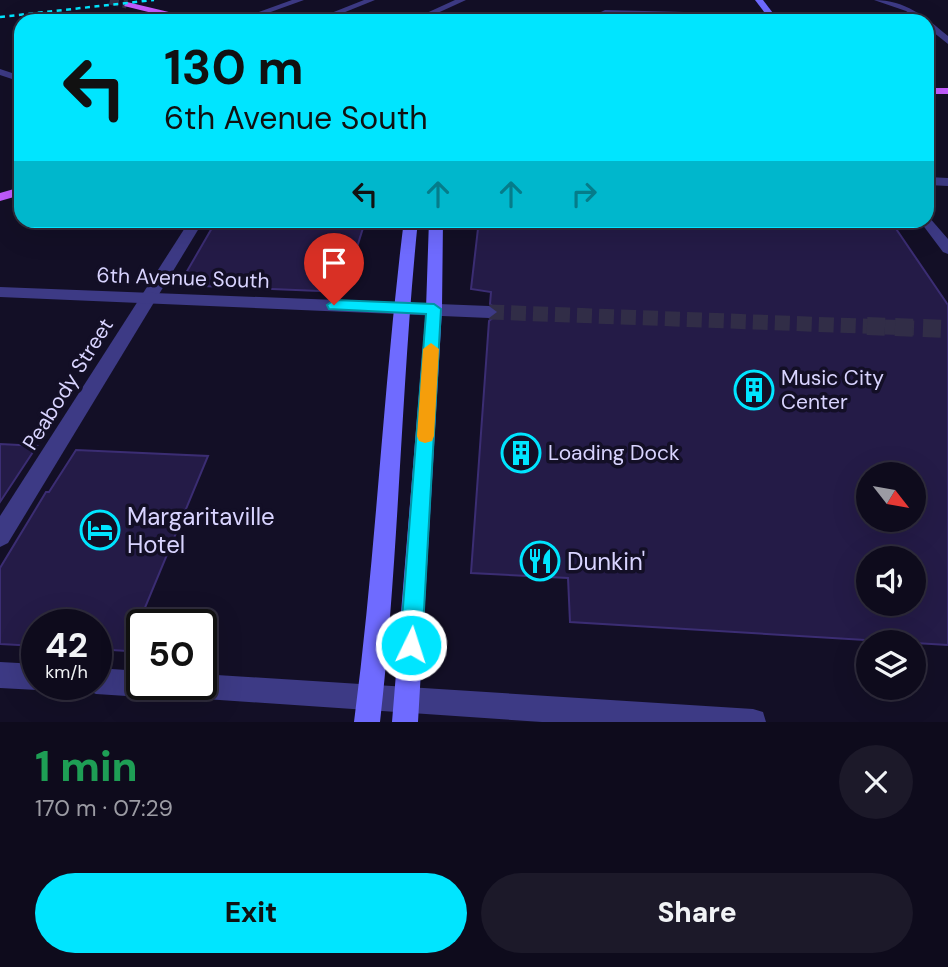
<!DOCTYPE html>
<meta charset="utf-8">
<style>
body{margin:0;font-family:"DM Sans",sans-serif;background:#1c1929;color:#f1f3f6;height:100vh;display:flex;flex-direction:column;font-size:26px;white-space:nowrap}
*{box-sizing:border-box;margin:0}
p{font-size:23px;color:#9b9ba3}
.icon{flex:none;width:38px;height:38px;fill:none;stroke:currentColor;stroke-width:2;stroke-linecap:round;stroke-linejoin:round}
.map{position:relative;height:722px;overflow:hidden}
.details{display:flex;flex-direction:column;background:#0e0b1c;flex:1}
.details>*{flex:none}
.hud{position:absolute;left:14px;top:14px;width:920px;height:214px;border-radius:21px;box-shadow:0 7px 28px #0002,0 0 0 2px #2e2b3b;background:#00e5ff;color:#111;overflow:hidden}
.needle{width:46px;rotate:121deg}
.fabs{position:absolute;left:856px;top:462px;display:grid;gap:14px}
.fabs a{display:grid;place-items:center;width:70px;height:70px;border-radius:50%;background:#0e0b1c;box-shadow:0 7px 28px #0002,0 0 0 2px #2e2b3b;font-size:35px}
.speed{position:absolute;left:21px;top:609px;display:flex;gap:14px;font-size:35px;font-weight:700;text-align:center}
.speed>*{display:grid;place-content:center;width:91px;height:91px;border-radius:50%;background:#0e0b1c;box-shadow:0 7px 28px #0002,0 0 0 2px #2e2b3b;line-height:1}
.speed small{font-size:18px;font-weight:400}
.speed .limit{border:4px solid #111;border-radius:10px;background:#fff;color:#111}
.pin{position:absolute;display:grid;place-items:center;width:60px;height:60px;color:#fff;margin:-72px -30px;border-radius:50% 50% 50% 0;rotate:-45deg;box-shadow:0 0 7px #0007}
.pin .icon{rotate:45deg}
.me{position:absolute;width:77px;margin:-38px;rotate:4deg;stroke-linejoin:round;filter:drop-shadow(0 0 5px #0008)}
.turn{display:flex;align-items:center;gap:24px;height:147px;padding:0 35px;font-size:32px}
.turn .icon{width:91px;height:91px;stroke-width:2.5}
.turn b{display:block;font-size:49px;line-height:60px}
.lanes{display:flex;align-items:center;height:66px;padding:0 35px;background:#0003;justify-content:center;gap:35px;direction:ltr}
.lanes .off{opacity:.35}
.round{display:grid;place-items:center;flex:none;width:74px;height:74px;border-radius:37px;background:#1c1929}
.headline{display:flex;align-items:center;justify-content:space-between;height:119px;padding:0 35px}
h1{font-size:42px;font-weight:800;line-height:52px;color:#1e9e55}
.action{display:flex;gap:14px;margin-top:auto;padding:14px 35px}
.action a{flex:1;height:80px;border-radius:42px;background:#00e5ff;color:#111;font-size:28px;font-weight:800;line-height:80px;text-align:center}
.action a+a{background:#1c1929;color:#f1f3f6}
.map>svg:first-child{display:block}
.building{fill:#241b47;stroke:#3b2d73;stroke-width:2;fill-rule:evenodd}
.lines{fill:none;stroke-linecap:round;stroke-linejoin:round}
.tertiary-tunnel-far1{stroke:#312d47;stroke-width:15;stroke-dasharray:15 7;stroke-linecap:butt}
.tertiary-tunnel{stroke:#312d47;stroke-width:18;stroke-dasharray:18 10;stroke-linecap:butt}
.primary-tunnel{stroke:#312d47;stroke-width:9;stroke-dasharray:9 4.5;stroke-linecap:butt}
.minor{fill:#3d3a85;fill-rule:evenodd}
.tertiary{fill:#3d3a85;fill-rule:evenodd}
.secondary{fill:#6f6bff;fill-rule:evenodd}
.primary{fill:#c25bff;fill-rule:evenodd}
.rail{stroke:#00e5ff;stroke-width:2.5;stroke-dasharray:5 4.5;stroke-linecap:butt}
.route{fill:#00e5ff;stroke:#0095a6;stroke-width:2}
.slow{fill:#f59e0b}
.labels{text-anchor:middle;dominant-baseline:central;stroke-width:7;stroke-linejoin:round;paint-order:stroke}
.street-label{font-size:21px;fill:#d9d4ff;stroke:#130f26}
.poi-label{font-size:21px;fill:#d9d4ff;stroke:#130f26;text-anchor:start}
.near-poi-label{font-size:24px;fill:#d9d4ff;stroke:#130f26;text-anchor:start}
</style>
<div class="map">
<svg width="948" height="722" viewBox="0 0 948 722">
<rect width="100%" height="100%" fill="#130f26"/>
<!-- building -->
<g class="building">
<path d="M479,220H890L948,305V645L570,622L568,578L471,573L489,321L500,312L490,304L491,292L471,289ZM868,474H914V520H868ZM868,558H914V604H868Z"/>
<path d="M269,225L363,228L343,292L179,285L212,228L267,229Z"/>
<path d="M0,444L37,446L0,502Z"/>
<path d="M76,450L208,456L127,651L96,649V625H37V646L0,644V568L46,492H49Z"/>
</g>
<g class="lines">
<!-- tertiary-tunnel-far1 -->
<path class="tertiary-tunnel-far1" d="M489,312L914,328"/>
<!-- tertiary-tunnel -->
<path class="tertiary-tunnel" d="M867,326L948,329"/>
<!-- primary-tunnel -->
<path class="primary-tunnel" d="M110,0L127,4"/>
<!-- minor -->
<g class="minor">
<path d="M292,0H304L246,21H234Z"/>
<path d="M364,0H375L323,21H311Z"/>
<path d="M455,0H466L420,21H409Z"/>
<path d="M874,0C906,0 925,17 948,36V44L928,28V21L605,14L601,12L605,10L916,18L906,11Z"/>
<path d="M0,69L21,76V82L0,75Z"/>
<path d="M928,177L948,178V186L928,185Z"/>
<path d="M190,220H204L8,543L0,547V516Z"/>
</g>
<!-- tertiary -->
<g class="tertiary">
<path d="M928,216L948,239V254L943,252L919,220H928Z"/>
<path d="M0,287L489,306L497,312L489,318L0,297Z"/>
<path d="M0,662L37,664V684L46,686L37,690L0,688Z"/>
<path d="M96,668L142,671V684H201V674L753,709L763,712L766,722H542L147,695L142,697L96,694L87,690L84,684H96Z"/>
</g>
<!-- secondary -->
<g class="secondary">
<path d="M755,0H763L779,21H771Z"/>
<path d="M404,220H418C401,387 399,555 380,722H354C376,555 383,387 404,220Z"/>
<path d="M429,220H443L442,309L418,722H392L426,309Z"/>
</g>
<!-- primary -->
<g class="primary">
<path d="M127,2L198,19L199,21H185L124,6Z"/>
<rect x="928" y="88" width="20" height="6"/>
<path d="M21,187V195L0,201V193Z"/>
</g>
<!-- rail -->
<path class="rail" d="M0,17L154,0"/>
</g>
<!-- route -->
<path class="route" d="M334,300L434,304L441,309L422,645L419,653L411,656L403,653L400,645L426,314L329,309L327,305Z"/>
<!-- slow -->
<path class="slow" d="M431,343L439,349L434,436L432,441L425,443L419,441L417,436L423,349Z"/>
<!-- icons -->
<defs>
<symbol id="building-ring" viewBox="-11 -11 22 22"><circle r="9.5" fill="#130f26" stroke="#00e5ff" stroke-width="1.5"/><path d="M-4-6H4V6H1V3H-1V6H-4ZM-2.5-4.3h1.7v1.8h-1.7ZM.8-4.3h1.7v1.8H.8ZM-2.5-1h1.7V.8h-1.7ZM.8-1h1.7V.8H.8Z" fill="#00e5ff"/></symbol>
<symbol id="hotel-ring" viewBox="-11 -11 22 22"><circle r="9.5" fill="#130f26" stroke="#00e5ff" stroke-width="1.5"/><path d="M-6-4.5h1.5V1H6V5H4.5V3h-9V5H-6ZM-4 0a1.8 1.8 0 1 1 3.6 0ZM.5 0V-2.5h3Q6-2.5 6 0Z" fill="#00e5ff"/></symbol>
<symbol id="restaurant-ring" viewBox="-11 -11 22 22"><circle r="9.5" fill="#130f26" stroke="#00e5ff" stroke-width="1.5"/><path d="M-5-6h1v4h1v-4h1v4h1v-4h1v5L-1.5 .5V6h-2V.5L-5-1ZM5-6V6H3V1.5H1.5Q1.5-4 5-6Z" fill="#00e5ff"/></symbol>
</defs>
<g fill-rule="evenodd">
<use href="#building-ring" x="732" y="368" width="44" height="44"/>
<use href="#building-ring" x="499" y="431" width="44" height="44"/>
<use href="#hotel-ring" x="78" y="508" width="44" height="44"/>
<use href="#restaurant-ring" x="518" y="539" width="44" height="44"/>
</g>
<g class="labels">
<!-- street labels -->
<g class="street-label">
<text transform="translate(183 278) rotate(2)">6th Avenue South</text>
<text transform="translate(68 384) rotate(-58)">Peabody Street</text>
</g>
<!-- poi labels -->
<g class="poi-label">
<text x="781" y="378">Music City<tspan x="781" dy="24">Center</tspan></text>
<text x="548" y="453">Loading Dock</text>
</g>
<!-- near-poi labels -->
<g class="near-poi-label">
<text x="127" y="516">Margaritaville<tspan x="127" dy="28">Hotel</tspan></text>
<text x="567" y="561">Dunkin'</text>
</g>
</g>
</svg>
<div class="fabs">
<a><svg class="needle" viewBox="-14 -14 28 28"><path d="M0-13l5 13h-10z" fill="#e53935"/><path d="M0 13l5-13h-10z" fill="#9b9ba3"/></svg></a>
<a><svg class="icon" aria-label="sound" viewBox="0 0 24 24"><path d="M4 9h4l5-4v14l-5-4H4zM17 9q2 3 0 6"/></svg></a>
<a><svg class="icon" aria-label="layers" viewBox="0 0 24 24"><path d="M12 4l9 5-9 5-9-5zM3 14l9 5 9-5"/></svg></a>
</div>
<div class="speed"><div>42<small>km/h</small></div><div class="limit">50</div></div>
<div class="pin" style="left:334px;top:305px;background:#d93025"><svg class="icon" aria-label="arrive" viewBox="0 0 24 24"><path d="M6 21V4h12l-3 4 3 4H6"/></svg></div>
<svg class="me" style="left:411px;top:645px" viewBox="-20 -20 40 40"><circle r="17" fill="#00e5ff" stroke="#fff" stroke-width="3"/><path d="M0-11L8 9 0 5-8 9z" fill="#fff"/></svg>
<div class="hud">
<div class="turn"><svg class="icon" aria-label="left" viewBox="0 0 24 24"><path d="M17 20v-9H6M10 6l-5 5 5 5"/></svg><div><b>130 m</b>6th Avenue South</div></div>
<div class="lanes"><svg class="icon" aria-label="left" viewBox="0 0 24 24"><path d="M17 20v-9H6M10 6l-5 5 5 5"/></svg><svg class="icon off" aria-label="ahead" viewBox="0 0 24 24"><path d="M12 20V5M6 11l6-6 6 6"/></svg><svg class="icon off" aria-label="ahead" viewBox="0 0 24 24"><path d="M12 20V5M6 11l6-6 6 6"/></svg><svg class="icon off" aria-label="right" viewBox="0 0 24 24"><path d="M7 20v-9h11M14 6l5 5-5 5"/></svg></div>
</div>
</div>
<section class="details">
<div class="headline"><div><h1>1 min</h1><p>170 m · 07:29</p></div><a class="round"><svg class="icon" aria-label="close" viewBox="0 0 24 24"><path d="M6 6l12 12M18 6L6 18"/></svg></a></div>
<div class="action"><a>Exit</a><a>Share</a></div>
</section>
